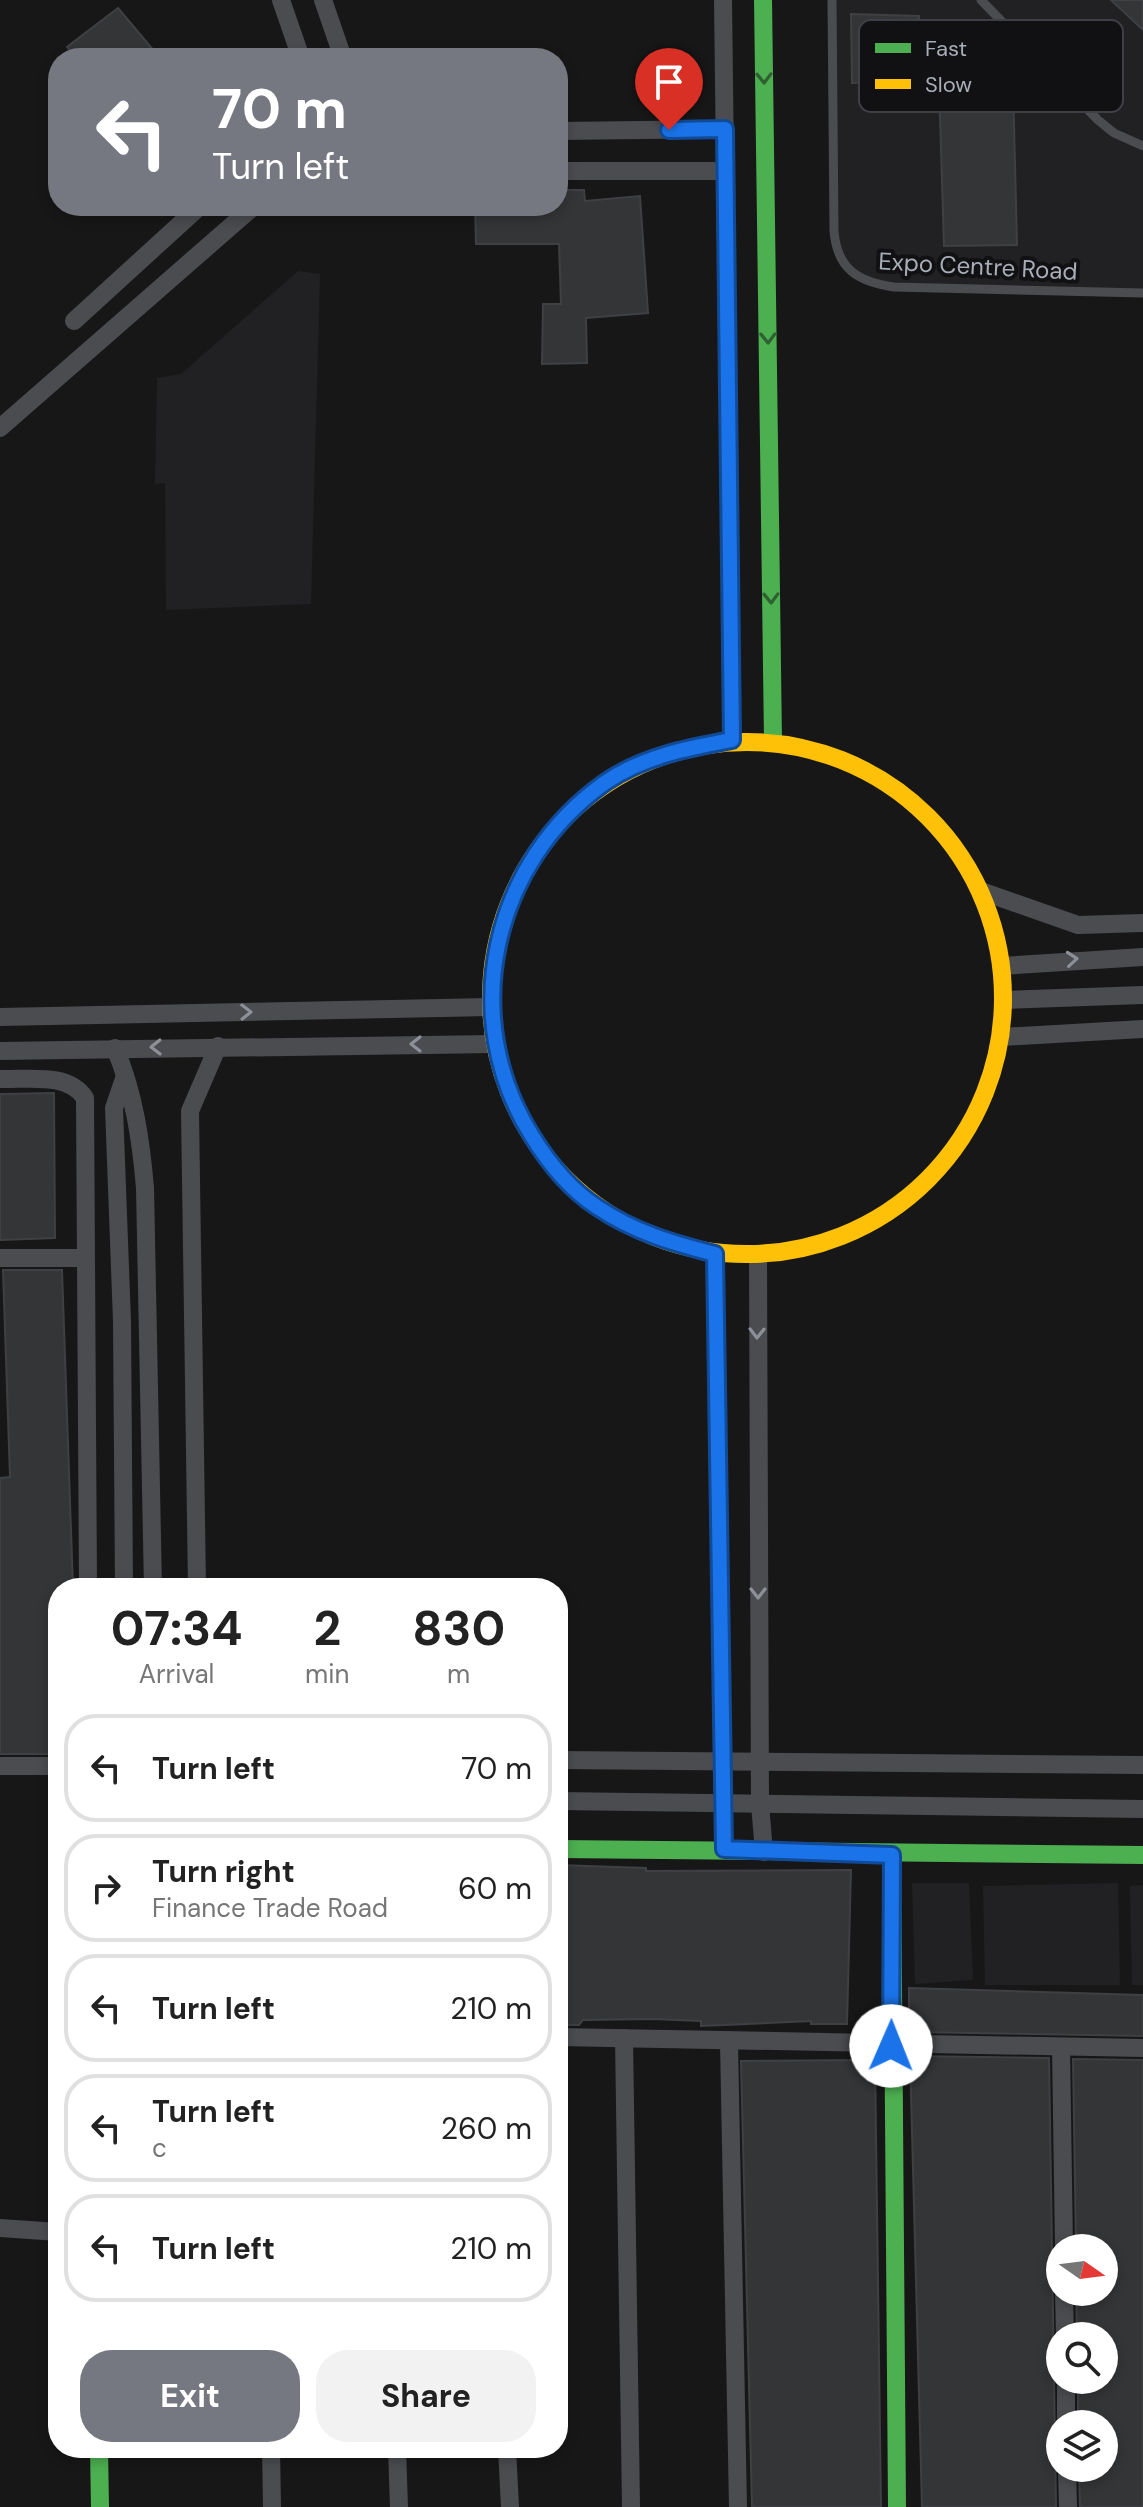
<!DOCTYPE html>
<style>
body{margin:0;font-family:"DM Sans",sans-serif;background:#f2f2f2;color:#222;height:100vh;display:flex;flex-direction:column;font-size:30px;white-space:nowrap}
*{box-sizing:border-box;margin:0}
p{font-size:26px;color:#767676}
.icon{flex:none;width:44px;height:44px;fill:none;stroke:currentColor;stroke-width:2;stroke-linecap:round;stroke-linejoin:round}
.map{position:relative;flex:1;overflow:hidden}
.drawer{position:absolute;left:48px;top:1578px;width:520px;height:880px;display:flex;flex-direction:column;background:#fff;border-radius:32px;box-shadow:0 4px 12px #0003}
.drawer>*{flex:none}
.hud{position:absolute;left:48px;top:48px;width:520px;height:168px;border-radius:32px;box-shadow:0 4px 12px #0003;background:#757880;color:#fff;overflow:hidden}
.needle{width:52px;rotate:104deg}
.buttons{position:absolute;left:1046px;top:2234px;display:grid;gap:16px}
.buttons a{display:grid;place-items:center;width:72px;height:72px;border-radius:50%;background:#fff;box-shadow:0 4px 12px #0003;font-size:40px}
.pin{position:absolute;display:grid;place-items:center;width:68px;height:68px;color:#fff;margin:-82px -34px;border-radius:50% 50% 50% 0;rotate:-45deg;box-shadow:0 0 8px #0007}
.pin .icon{rotate:45deg}
.me{position:absolute;width:88px;margin:-44px;rotate:1deg;stroke-linejoin:round;filter:drop-shadow(0 0 6px #0008)}
.turn{display:flex;align-items:center;gap:28px;height:168px;padding:0 32px;font-size:36px}
.turn .icon{width:104px;height:104px;stroke-width:2.5}
.turn b{display:block;font-size:56px;line-height:68px}
.eta{display:flex;justify-content:space-evenly;align-items:center;height:136px;text-align:center}
.eta b{font-size:48px;font-weight:700;line-height:56px}
.primary-button{display:flex;gap:16px;margin-top:auto;padding:16px 32px}
.primary-button a{flex:1;height:92px;border-radius:32px;background:#757880;color:#fff;font-size:32px;font-weight:700;line-height:92px;text-align:center}
.primary-button a+a{background:#f2f2f2;color:#222}
ul{padding:0;list-style:none}
li{display:flex;align-items:center;gap:24px;height:108px;margin:0 16px 12px;padding:0 16px;border:4px solid #e0e0e0;border-radius:32px}
li div{flex:1}
li b{display:block;font-size:30px}
li em{font-style:normal}
.map>svg:first-child{display:block}
.built{fill:#212124}
.building{fill:#343537;stroke:#3f4043;stroke-width:2}
.lines{fill:none;stroke-linecap:round;stroke-linejoin:round}
.lane{stroke:#4b4c50;stroke-width:9}
.street{stroke:#4b4c50;stroke-width:18}
.fast{stroke:#4caf50;stroke-width:18}
.slow{stroke:#ffc107;stroke-width:18}
.oneway{stroke:#2e6032}
.oneway2{stroke:#8c9099}
.route-casing{stroke:#114b97;stroke-width:20}
.route{stroke:#1a73e8;stroke-width:14}
.labels{text-anchor:middle;dominant-baseline:central;stroke-width:8;stroke-linejoin:round;paint-order:stroke}
.street-label{font-size:24px;fill:#a8adb8;stroke:#111113}
.key{fill:#111113;stroke:#3e4045;stroke-width:2}
.key-label{font-size:22px;fill:#a8adb8}
</style>
<div class="map">
<svg width="1143" height="2507" viewBox="0 0 1143 2507">
<rect width="100%" height="100%" fill="#171717"/>
<!-- built -->
<g class="built">
<path d="M832,0H1143V293L876,284L839,258Z"/>
<path d="M298,271L320,274L311,604L166,610L165,483L155,484L157,378L181,374Z"/>
<path d="M912,1883H969L973,1980L915,1984Z"/>
<path d="M1118,1883L1120,1985H985L983,1886Z"/>
<path d="M1143,1885V1985H1132L1130,1886Z"/>
</g>
<!-- building -->
<g class="building">
<path d="M1111,0H1143V30Z"/>
<path d="M118,8L160,58H77L67,47Z"/>
<path d="M851,14L919,16V80L852,83Z"/>
<path d="M939,84H1013L1017,245L944,246Z"/>
<path d="M558,190H584L585,201L640,196L648,313L586,318L587,363L542,364L543,304H561L559,244H476L475,206H558Z"/>
<path d="M54,1093L55,1238L0,1240V1094Z"/>
<path d="M3,1270H62L73,1588H58V1754H0V1478L10,1477Z"/>
<path d="M558,1865L646,1868V1871L851,1870L847,2024H811V2021L701,2026V2021L653,2019L583,2020L579,2025H558Z"/>
<path d="M909,1988L1143,1995V2036L909,2032Z"/>
<path d="M910,2056L1049,2058L1056,2507H922Z"/>
<path d="M1073,2059L1143,2060V2507H1080L1079,2468H1104V2424H1078V2380H1104V2336H1077L1076,2292H1104V2248H1076Z"/>
<path d="M875,2060L881,2507H752L741,2061Z"/>
</g>
<g class="lines">
<!-- lane -->
<g class="lane">
<path d="M832,0L834,231C837,269 858,282 894,287L1143,293"/>
<path d="M981,0L1098,120L1114,133L1143,146"/>
</g>
<!-- street -->
<g class="street">
<path d="M281,0L301,58"/>
<path d="M323,0L343,58"/>
<path d="M723,0L732,740"/>
<path d="M558,131L725,129"/>
<path d="M558,171H725"/>
<path d="M74,321L200,206"/>
<path d="M0,428L254,206"/>
<path d="M981,891L1078,925L1143,923"/>
<path d="M1002,966L1143,957"/>
<path d="M1004,1000L1143,995"/>
<path d="M0,1017L490,1007"/>
<path d="M1001,1037L1143,1029"/>
<path d="M115,1048C134,1093 141,1140 145,1188L153,1588"/>
<path d="M0,1051L494,1044"/>
<path d="M0,1079C28,1080 68,1072 85,1098L88,1588"/>
<path d="M715,1254L724,1849"/>
<path d="M758,1255L760,1804L764,1852"/>
<path d="M0,1258H85"/>
<path d="M124,1588L122,1321L114,1108L125,1076"/>
<path d="M197,1588L190,1111L218,1046"/>
<path d="M558,1760L1143,1765"/>
<path d="M0,1766H58"/>
<path d="M558,1801L1143,1809"/>
<path d="M558,2037L1143,2048"/>
<path d="M624,2038L631,2507"/>
<path d="M729,2042L738,2507"/>
<path d="M1061,2047L1064,2248"/>
<path d="M0,2228L58,2232"/>
<path d="M1064,2292L1065,2336"/>
<path d="M1066,2380V2424"/>
<path d="M271,2448L272,2507"/>
<path d="M397,2448L399,2507"/>
<path d="M507,2448L510,2507"/>
<path d="M1067,2468L1068,2507"/>
</g>
<!-- fast -->
<g class="fast">
<path d="M763,0L773,741"/>
<path d="M558,1849L1143,1855"/>
<path d="M892,1855L897,2507"/>
<path d="M99,2448L100,2507"/>
</g>
<!-- slow -->
<circle class="slow" cx="747" cy="998" r="256"/>
</g>
<!-- one-way arrows -->
<defs><path id="oneway-chevron" d="M-2-3.5L2.5 0L-2 3.5" fill="none" stroke-width="1.6" stroke-linecap="round" stroke-linejoin="round" transform="scale(2)"/></defs>
<g class="oneway">
<use href="#oneway-chevron" transform="translate(764 78) rotate(89)"/>
<use href="#oneway-chevron" transform="translate(768 338) rotate(89)"/>
<use href="#oneway-chevron" transform="translate(771 598) rotate(89)"/>
</g>
<g class="oneway2">
<use href="#oneway-chevron" transform="translate(1072 959) rotate(-5)"/>
<use href="#oneway-chevron" transform="translate(246 1012) rotate(-1)"/>
<use href="#oneway-chevron" transform="translate(416 1044) rotate(180)"/>
<use href="#oneway-chevron" transform="translate(156 1047) rotate(179)"/>
<use href="#oneway-chevron" transform="translate(757 1333) rotate(91)"/>
<use href="#oneway-chevron" transform="translate(758 1593) rotate(90)"/>
</g>
<g class="lines">
<defs>
<path id="route" d="M669,130L725,129L732,740C689,748 644,756 606,782C492,862 457,1017 532,1136C548,1162 571,1190 597,1207C634,1232 672,1243 715,1254L724,1849L892,1855L891,2046"/>
</defs>
<!-- route casing -->
<use href="#route" class="route-casing"/>
<!-- route -->
<use href="#route" class="route"/>
</g>
<g class="labels">
<!-- street labels -->
<g class="street-label">
<text transform="translate(978 266) rotate(3)">Expo Centre Road</text>
</g>
</g>
<!-- legend -->
<rect x="859" y="20" width="264" height="92" rx="12" class="key"/>
<rect x="875" y="43" width="36" height="10" fill="#4caf50"/>
<rect x="875" y="79" width="36" height="10" fill="#ffc107"/>
<g class="key-label">
<text x="925" y="56">Fast</text>
<text x="925" y="92">Slow</text>
</g>
</svg>
<div class="buttons">
<a><svg class="needle" viewBox="-14 -14 28 28"><path d="M0-13l5 13h-10z" fill="#e53935"/><path d="M0 13l5-13h-10z" fill="#767676"/></svg></a>
<a><svg class="icon" aria-label="search" viewBox="0 0 24 24"><circle cx="10" cy="10" r="6"/><path d="M15 15l6 6"/></svg></a>
<a><svg class="icon" aria-label="layers" viewBox="0 0 24 24"><path d="M12 4l9 5-9 5-9-5zM3 14l9 5 9-5"/></svg></a>
</div>
<div class="pin" style="left:669px;top:130px;background:#d93025"><svg class="icon" aria-label="arrive" viewBox="0 0 24 24"><path d="M6 21V4h12l-3 4 3 4H6"/></svg></div>
<svg class="me" style="left:891px;top:2046px" viewBox="-20 -20 40 40"><circle r="19" fill="#fff"/><path d="M0-13L10 11 0 6-10 11z" fill="#1a73e8"/></svg>
<div class="hud">
<div class="turn"><svg class="icon" aria-label="left" viewBox="0 0 24 24"><path d="M17 20v-9H6M10 6l-5 5 5 5"/></svg><div><b>70 m</b>Turn left</div></div>
</div>
<section class="drawer">
<div class="eta">
<div><b>07:34</b><p>Arrival</p></div>
<div><b>2</b><p>min</p></div>
<div><b>830</b><p>m</p></div>
</div>
<ul>
<li><svg class="icon" aria-label="left" viewBox="0 0 24 24"><path d="M17 20v-9H6M10 6l-5 5 5 5"/></svg><div><b>Turn left</b></div><em>70 m</em></li>
<li><svg class="icon" aria-label="right" viewBox="0 0 24 24"><path d="M7 20v-9h11M14 6l5 5-5 5"/></svg><div><b>Turn right</b><p>Finance Trade Road</p></div><em>60 m</em></li>
<li><svg class="icon" aria-label="left" viewBox="0 0 24 24"><path d="M17 20v-9H6M10 6l-5 5 5 5"/></svg><div><b>Turn left</b></div><em>210 m</em></li>
<li><svg class="icon" aria-label="left" viewBox="0 0 24 24"><path d="M17 20v-9H6M10 6l-5 5 5 5"/></svg><div><b>Turn left</b><p>c</p></div><em>260 m</em></li>
<li><svg class="icon" aria-label="left" viewBox="0 0 24 24"><path d="M17 20v-9H6M10 6l-5 5 5 5"/></svg><div><b>Turn left</b></div><em>210 m</em></li>
</ul>
<div class="primary-button"><a>Exit</a><a>Share</a></div>
</section>
</div>
